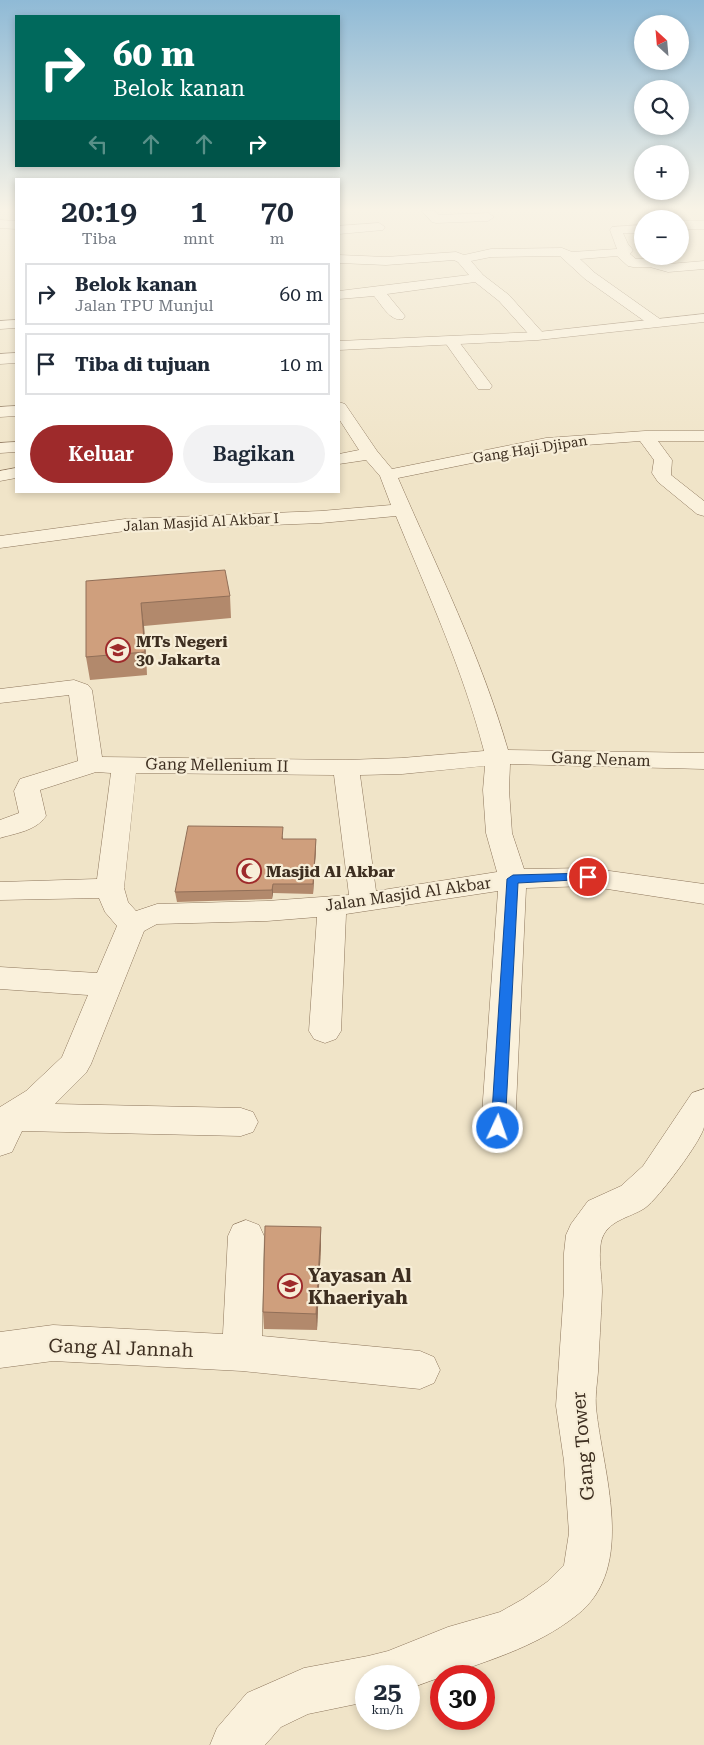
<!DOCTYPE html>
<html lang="id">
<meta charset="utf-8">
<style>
body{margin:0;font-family:"Roboto Serif",serif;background:#f2f2f3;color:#1f2937;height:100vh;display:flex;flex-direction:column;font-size:19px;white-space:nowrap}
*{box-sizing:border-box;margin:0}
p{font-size:16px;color:#747a83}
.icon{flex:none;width:28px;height:28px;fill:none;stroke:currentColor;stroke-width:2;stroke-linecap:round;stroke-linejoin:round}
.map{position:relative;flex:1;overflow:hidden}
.drawer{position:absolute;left:15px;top:178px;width:325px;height:315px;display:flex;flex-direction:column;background:#fff;border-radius:0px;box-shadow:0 2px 8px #0003}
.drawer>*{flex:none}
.guide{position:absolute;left:15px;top:15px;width:325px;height:152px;border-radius:0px;box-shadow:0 2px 8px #0003;background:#00695c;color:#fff;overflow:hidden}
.needle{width:32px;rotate:334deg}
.tools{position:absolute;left:634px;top:15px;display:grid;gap:10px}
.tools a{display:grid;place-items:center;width:55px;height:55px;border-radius:50%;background:#fff;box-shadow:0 2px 8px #0003;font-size:25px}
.speed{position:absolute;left:355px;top:1665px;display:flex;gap:10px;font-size:25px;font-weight:700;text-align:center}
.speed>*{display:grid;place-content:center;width:65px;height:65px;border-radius:50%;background:#fff;box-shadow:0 2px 8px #0003;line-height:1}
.speed small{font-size:12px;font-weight:400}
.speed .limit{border:8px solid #d22;background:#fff;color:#111}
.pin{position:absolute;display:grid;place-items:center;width:42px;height:42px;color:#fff;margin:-21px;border:2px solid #fff;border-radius:50%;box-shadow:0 1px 5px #0007}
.me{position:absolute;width:55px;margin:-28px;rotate:3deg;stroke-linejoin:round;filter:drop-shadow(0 0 4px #0008)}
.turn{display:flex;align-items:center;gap:18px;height:105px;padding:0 15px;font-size:22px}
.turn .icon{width:65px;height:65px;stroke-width:2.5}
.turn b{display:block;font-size:35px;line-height:42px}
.lanes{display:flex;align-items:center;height:48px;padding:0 15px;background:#0003;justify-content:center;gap:25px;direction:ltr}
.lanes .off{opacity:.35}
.eta{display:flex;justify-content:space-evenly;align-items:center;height:85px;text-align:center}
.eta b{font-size:30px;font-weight:600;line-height:35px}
.action{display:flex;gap:10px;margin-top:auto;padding:10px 15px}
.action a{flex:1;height:58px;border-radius:30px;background:#9e2a2b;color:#fff;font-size:20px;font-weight:600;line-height:58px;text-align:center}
.action a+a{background:#f2f2f3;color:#1f2937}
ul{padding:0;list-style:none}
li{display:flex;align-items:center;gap:15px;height:62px;margin:0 10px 8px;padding:0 5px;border:2px solid #e0e1e3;border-radius:0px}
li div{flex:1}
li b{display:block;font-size:19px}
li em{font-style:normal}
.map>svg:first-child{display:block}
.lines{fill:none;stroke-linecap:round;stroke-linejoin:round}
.minor-casing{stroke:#8d765c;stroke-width:1}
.tertiary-casing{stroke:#8d765c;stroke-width:1}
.minor{fill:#faf1dc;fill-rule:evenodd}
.tertiary{fill:#faf1dc;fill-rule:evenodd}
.wall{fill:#b2896c}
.shaded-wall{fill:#916f58}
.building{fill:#cf9f7d;stroke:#916f58}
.route{fill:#1a73e8;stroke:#114b97}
.labels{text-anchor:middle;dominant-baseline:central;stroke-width:4.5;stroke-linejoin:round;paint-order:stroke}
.far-street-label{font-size:14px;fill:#3d2e20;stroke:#f7eed8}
.poi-label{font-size:16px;font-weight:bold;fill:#3d2e20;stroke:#f7eed8;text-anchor:start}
.street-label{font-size:16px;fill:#3d2e20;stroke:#f7eed8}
.near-poi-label{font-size:19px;font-weight:bold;fill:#3d2e20;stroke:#f7eed8;text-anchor:start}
.near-street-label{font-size:19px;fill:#3d2e20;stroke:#f7eed8}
</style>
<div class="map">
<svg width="704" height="1745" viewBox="0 0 704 1745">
<rect width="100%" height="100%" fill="#f0e4c8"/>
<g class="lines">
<defs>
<g id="minor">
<path d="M422,211H435L439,215L488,213L494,217L488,221L436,223L432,222Z"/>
<path d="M655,211H667L670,219H658Z"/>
<path d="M0,220L16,221V229L0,228Z"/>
<rect x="680" y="221" width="24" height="8"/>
<path d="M379,223L385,227L383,230L339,234V226Z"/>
<path d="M642,225V233H623L628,244L633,250L630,254L636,259H651L669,264L704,261V269L668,272L650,267H633L628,266L617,256L580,259L595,273L660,319L662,322L660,325H650L585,279L560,256L491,257L471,261L483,275L509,295L543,333L545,336L543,339H533L499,301L475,282L387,294L405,316L403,319C390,322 382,305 374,296L339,299V291L469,275L458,262L454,260L386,265L339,263V255L386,257L456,252L464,255L491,249L562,248L572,252L617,249L610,230L612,227Z"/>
<path d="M16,320V328L0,329V321Z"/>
<path d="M451,337L456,338L490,383L492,386L490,389H478L444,341L446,338Z"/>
<path d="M339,402L345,404L377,451L392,469L546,438L645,431H704V441H658L672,460L671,475L704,501V516L697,514L658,482L652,473L654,460L640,441L546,448L398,478C437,568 481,656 508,750L704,753V769L510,764L509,790L512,833L524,869L588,868L704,884V904L588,886L526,888L515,1128L510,1138L498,1142L486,1138L481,1128L498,891L346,914L341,1031L336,1039L325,1043L314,1039L309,1031L317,917L267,921L157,924L144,931L91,1064L86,1073L55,1104L241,1108L253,1112L258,1122L253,1132L241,1136L22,1131L12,1152L0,1156V1107L26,1091L62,1057L88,995L0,989V967L97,973L117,926L105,912L99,898L0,900V882L97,879L111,773L96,772L40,790L46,816C36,831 16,833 0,838V820L19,813L14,791L20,779L78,761L69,695L0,703V689L74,680L88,685L92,690L102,757L346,760L402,758L484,751C463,670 428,594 396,516L321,523L125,531L0,548V536L125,519L321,511L391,505L380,476L366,460L339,464V454L359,450L339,419ZM485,766L483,790L486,833L497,872L376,891L360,775L402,774ZM136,773L334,775L349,895L267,901L157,904L136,911L128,902L124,888Z"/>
<path d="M16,406V416L0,417V407Z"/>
<path d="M16,442V452L0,453V443Z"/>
<path d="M16,468V478L0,481V471Z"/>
<path d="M704,1089C704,1101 704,1115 704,1127C702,1140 658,1199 645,1208C630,1218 606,1220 601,1242C598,1258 602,1275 602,1292C601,1319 599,1346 598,1372C597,1384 595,1396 596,1407C602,1471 638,1567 577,1615C528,1654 466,1666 409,1689V1676H366V1702L308,1714L281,1727L265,1745H210L217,1728L247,1693L304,1668L368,1656L388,1651L448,1627L500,1612L523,1599L547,1582L564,1565L569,1533L564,1461L556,1406L564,1289V1253L566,1235L571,1224L588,1201L621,1186L643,1166L692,1093Z"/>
<path d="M246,1220L259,1225L264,1236L262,1336L420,1351L434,1357L440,1370L434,1383L420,1389L242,1371L53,1361L0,1368V1332L53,1325L223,1334L228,1236L233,1225Z"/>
</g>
<g id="tertiary">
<path d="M704,314V322L538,340L339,350V341L538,332Z"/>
<path d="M16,353V363L0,364V354Z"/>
</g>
</defs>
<!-- minor casing -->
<use href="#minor" class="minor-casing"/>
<!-- tertiary casing -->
<use href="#tertiary" class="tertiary-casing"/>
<!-- minor -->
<use href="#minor" class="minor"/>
<!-- tertiary -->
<use href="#tertiary" class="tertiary"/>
</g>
<!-- wall -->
<g class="wall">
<path d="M86,581L230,596L231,618L144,626L147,675L90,680L86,657Z"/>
<path d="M283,836V839H316V848L313,894L273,893L272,899L177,902L175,892Z"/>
<path d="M321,1227V1244L317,1330L264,1329L263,1312Z"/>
</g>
<!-- shaded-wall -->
<g class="shaded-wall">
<path d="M141,603L144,626L147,675L145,652Z"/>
<path d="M316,839V848L313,894V884Z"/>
<path d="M273,884V893L272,899V890Z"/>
<path d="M321,1227V1244L317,1330L316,1314Z"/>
</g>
<!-- building -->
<g class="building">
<path d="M225,570L230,596L141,603L145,652L86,657V581Z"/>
<path d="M188,826L283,827L282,839H316L313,884H273L272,890L175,892Z"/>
<path d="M265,1226L321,1227L316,1314L263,1312Z"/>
</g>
<!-- sky -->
<linearGradient id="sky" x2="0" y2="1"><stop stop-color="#8fbad6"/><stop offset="0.46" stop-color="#f8f3e6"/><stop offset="1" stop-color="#f8f3e6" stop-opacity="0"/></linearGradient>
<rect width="704" height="455" fill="url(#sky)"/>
<!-- route -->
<path class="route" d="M588,873L592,874L594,877L592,879L518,883L505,1128L503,1132L498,1134L493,1132L491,1128L507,879L513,875Z"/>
<!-- icons -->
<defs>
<symbol id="school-ring" viewBox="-11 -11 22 22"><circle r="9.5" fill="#f7eed8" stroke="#9e2a2b" stroke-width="1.5"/><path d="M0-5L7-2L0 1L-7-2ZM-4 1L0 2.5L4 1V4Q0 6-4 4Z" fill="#9e2a2b"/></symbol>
<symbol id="mosque-ring" viewBox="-11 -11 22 22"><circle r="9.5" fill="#f7eed8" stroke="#9e2a2b" stroke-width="1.5"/><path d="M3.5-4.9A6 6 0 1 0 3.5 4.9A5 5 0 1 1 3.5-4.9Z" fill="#9e2a2b"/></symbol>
</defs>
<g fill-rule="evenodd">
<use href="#school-ring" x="104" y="636" width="28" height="28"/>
<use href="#mosque-ring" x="235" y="857" width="28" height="28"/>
<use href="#school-ring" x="276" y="1272" width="28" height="28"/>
</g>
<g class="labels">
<!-- far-street labels -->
<g class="far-street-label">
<text transform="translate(530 449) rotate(-9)">Gang Haji Djipan</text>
<text transform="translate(201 522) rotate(-3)">Jalan Masjid Al Akbar I</text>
</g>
<!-- poi labels -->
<g class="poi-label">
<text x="136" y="641">MTs Negeri<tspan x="136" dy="18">30 Jakarta</tspan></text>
<text x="266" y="871">Masjid Al Akbar</text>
</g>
<!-- street labels -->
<g class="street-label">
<text transform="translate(601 759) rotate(2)">Gang Nenam</text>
<text transform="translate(217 765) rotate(1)">Gang Mellenium II</text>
<text transform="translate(408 894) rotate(-8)">Jalan Masjid Al Akbar</text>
</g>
<!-- near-poi labels -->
<g class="near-poi-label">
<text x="308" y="1275">Yayasan Al<tspan x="308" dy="22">Khaeriyah</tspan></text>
</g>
<!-- near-street labels -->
<g class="near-street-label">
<text transform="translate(121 1348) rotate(2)">Gang Al Jannah</text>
<text transform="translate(583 1446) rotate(-95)">Gang Tower</text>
</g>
</g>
</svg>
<div class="tools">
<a><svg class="needle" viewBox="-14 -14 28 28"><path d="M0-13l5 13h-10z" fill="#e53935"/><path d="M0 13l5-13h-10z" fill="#747a83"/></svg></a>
<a><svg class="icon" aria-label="search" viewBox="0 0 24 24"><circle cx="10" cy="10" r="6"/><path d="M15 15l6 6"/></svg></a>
<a>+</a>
<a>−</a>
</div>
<div class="speed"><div>25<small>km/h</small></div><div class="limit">30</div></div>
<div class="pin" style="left:588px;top:877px;background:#d93025"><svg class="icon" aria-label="arrive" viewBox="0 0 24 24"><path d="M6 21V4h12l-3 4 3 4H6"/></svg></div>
<svg class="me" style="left:498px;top:1128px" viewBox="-20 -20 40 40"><circle r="17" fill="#1a73e8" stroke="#fff" stroke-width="3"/><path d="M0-11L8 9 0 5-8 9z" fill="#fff"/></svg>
<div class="guide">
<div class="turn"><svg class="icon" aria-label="right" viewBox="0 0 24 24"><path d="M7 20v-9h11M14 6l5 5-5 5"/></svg><div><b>60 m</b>Belok kanan</div></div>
<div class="lanes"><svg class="icon off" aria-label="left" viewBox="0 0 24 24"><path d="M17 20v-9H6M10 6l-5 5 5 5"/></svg><svg class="icon off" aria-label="ahead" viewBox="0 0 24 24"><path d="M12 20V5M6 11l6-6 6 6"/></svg><svg class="icon off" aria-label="ahead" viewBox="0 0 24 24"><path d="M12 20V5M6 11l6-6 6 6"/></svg><svg class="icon" aria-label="right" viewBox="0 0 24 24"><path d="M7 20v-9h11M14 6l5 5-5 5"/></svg></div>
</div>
<section class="drawer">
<div class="eta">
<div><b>20:19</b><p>Tiba</p></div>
<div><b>1</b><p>mnt</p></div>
<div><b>70</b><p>m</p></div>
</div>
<ul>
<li><svg class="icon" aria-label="right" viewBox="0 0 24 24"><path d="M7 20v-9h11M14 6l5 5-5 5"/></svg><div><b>Belok kanan</b><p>Jalan TPU Munjul</p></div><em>60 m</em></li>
<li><svg class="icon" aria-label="arrive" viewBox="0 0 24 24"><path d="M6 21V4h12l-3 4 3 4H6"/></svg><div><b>Tiba di tujuan</b></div><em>10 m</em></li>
</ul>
<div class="action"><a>Keluar</a><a>Bagikan</a></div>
</section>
</div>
